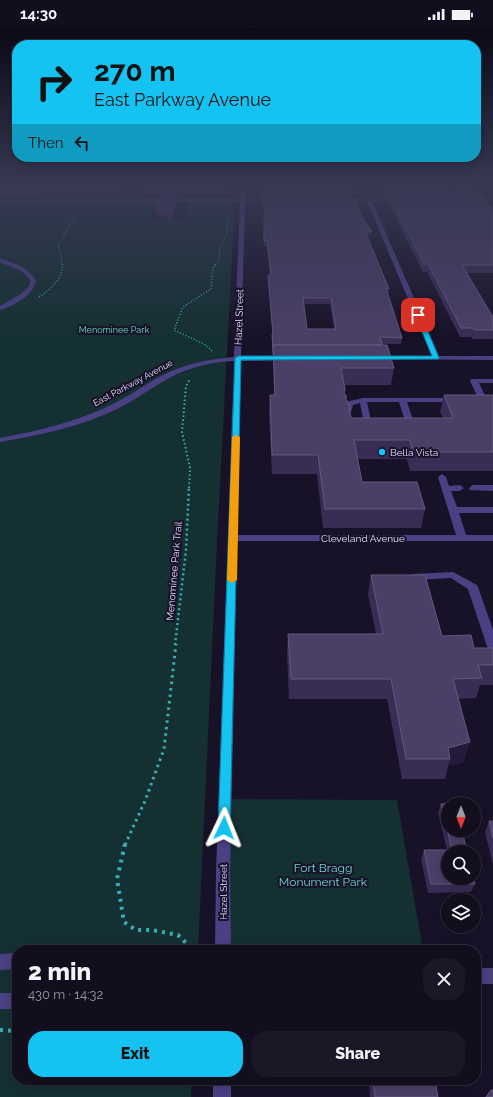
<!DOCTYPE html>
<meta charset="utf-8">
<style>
body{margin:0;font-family:Raleway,sans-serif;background:#1b1727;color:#f1f3f6;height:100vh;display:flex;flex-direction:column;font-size:15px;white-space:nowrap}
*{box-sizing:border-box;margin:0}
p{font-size:13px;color:#9c9ca4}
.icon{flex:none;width:22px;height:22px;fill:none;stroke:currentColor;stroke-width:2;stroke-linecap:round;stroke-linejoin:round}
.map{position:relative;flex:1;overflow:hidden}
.sheet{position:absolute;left:12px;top:917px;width:469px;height:140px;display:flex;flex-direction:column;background:#120e1e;border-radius:16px;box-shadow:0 2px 10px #0003,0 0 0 1px #312e3c}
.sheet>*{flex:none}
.banner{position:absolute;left:12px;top:12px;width:469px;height:122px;border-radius:16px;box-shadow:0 2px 10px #0003,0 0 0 1px #312e3c;background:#14c3f1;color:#111;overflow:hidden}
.needle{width:26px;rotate:180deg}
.tools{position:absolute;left:441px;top:769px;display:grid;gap:8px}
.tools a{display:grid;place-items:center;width:40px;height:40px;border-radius:50%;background:#120e1e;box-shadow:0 2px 10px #0003,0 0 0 1px #312e3c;font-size:20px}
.pin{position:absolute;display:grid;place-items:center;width:34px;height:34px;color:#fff;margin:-17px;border-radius:8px;box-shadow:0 2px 6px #0006}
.me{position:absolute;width:44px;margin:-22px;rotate:2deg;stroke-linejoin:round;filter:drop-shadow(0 0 3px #0008)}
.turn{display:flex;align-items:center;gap:14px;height:84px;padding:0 16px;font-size:18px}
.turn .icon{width:52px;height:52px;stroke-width:2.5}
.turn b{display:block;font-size:28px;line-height:34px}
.then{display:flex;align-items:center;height:38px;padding:0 16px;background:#0003;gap:8px;font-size:15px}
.round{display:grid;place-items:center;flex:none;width:42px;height:42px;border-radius:16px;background:#1b1727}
.head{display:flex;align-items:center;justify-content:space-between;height:68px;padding:0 16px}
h1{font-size:24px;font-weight:800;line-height:30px}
.primary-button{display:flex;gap:8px;margin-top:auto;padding:8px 16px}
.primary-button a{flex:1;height:46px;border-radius:16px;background:#14c3f1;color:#111;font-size:16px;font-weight:800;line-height:46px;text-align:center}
.primary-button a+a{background:#1b1727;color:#f1f3f6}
.status{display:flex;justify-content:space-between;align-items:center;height:28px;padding:0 20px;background:#120e1e;direction:ltr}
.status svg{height:11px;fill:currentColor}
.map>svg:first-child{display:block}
.green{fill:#153032}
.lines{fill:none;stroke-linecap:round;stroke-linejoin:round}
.path-far5{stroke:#38afb4;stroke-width:1;stroke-dasharray:1 1.5;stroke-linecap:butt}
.path-far4{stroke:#38afb4;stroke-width:1.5;stroke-dasharray:1 2;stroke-linecap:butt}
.path-far3{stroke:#38afb4;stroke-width:2;stroke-dasharray:1.5 2.5;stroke-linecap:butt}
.path-far2{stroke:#38afb4;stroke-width:2.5;stroke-dasharray:2 3;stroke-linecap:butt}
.path-far1{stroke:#38afb4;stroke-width:3;stroke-dasharray:2.5 4;stroke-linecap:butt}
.path{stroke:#38afb4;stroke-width:4;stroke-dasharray:3 5;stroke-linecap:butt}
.minor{fill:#4a4084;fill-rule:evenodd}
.wall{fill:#392c55;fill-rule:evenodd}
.shaded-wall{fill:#241a3b}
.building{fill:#4b3f67;stroke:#63587e;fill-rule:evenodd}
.route{fill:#14c3f1;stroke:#0d7f9d}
.slow{fill:#f59e0b}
.poi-dot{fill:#14c3f1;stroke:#181228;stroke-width:1.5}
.labels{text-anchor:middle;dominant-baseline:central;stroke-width:4;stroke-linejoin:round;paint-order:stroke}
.far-park-label{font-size:9px;fill:#6bdaca;stroke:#181228}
.far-street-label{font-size:9px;fill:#e3dcfd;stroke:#181228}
.street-label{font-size:10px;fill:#e3dcfd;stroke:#181228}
.poi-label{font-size:10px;fill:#e3dcfd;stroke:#181228;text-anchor:start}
.near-park-label{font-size:12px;fill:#6bdaca;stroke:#181228}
</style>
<div class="status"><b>14:30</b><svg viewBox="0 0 49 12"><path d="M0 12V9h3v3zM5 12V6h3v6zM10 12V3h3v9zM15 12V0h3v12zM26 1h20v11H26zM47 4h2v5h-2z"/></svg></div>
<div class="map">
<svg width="493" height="1069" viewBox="0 0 493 1069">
<rect width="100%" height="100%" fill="#181228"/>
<!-- green -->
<g class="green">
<path d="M155,172L151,191H185L189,172H235L217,514L198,922H17V1052H192L191,1069H0V174Z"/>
<path d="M225,771L397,772L423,922H223Z"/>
</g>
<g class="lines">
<!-- path-far5 -->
<g class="path-far5">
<path d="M62,237L61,226L58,218L75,188L68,185"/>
<path d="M215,237L219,233L220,219L226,209L229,186"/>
</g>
<!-- path-far4 -->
<g class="path-far4">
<path d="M39,269C51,261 62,252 63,236"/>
<path d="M212,323L204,316L174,302L183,279L211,261L213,240L216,236"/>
</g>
<!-- path-far3 -->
<path class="path-far3" d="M189,460L190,440L182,404L186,358L190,351"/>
<!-- path-far2 -->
<path class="path-far2" d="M175,617L186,522L189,459"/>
<!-- path-far1 -->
<path class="path-far1" d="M125,817L145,773L164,721L176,616"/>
<!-- path -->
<g class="path">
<path d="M125,816L117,851L124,894L136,902H152L178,907L188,917"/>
<path d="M0,1002L17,1003"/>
</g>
<!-- minor -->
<g class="minor">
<path d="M242,159H246L245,171H277L279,172L277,173H245L241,328H286L289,330L286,332L241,333L237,507H456L438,449L442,446L446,449L449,458L460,457L464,460L460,463H451L457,479H493V485H459L466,507H493V513H237L230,844L231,922H215L216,844L234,333C214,334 194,338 175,347C155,357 137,371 117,381C80,399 40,407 0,414V410C38,403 76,394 111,377C128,369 144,357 161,348C184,336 209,331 234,329L240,174H0V172L240,171Z"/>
<path d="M446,159H450L459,173H455Z"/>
<path d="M343,171H403L401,173H372L439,328H493V332L376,331L375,330L378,328H432L367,173H341Z"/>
<path d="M471,171H493V173H469Z"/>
<path d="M0,230C13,235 30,240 36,253C33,268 13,278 0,282V278L21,266L29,258L30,253C26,242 10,239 0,234Z"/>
<path d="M471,351H493V355H479L487,372L486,374H483L479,372L470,353Z"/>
<path d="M363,370H455L459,372L455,374H407L414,395C411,399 401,399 398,395L399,393H405L399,374H367L371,393H379L380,395C377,399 367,399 364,395L360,375L353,377L351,384H348L344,382L346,374Z"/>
<path d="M473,457H493V463L470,462L469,460Z"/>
<path d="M453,544L477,557L478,559L493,602V622L489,621L487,618L468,561L451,550L413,552L408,549L413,546Z"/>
<path d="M17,925V941L0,942V926Z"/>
<rect x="476" y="940" width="17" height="16"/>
<rect x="0" y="965" width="17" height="16"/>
<rect x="213" y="1052" width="18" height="17"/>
</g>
</g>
<!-- wall -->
<g class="wall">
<path d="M0,159H122L120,165L0,166Z"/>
<path d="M141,159H229V166H178L177,170H176V176L173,192L156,186V180L160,169V166H142Z"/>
<path d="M261,159H350L352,165V170H262Z"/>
<path d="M379,159H448L452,165L451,168H458L452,159H473L477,165V168L493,183V245H467L493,289V311H472L471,309H460L427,244H423L388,175L389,170H385Z"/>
<path d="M263,171L362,189L372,203L371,208H367L389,261L387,266L402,310L401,316H382L394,340L391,357H344L345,366L351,390H443L440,384L444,367H493V443H410L407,431H357L362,454L425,481L421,500H323L317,446H272L269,385L270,367H274L273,326H272V307H273L268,253V247H270L267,218H264V191H266L263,176ZM304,276H330L334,301H307Z"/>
<path d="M371,547L442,608L474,620H493V657H480L476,670L458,671L464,734L448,738L445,751H402L387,671H289L287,626L288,606H376L368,566Z"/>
<path d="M441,776L475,856L471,864L428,865L421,831L424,822H447L438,785Z"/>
<path d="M489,793H493V837L485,804Z"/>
<path d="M369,1052H435L438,1069H370Z"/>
</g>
<!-- shaded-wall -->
<g class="shaded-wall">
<path d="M120,159H122L120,165L119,161Z"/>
<path d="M176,169V176L173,192V185Z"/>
<path d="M470,714L464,734L448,738L450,731L448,720Z"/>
</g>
<!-- building -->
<g class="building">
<path d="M0,159H120L119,161L0,162Z"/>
<path d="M141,159H229V162H178L177,166H160L161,162H141Z"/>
<path d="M262,159H350L352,165H262Z"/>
<path d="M382,159H448L452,165H385Z"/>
<path d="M456,159H473L477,165H460Z"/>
<path d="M389,168H482L493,183V237H462L493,289V302H474L473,300H461L428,236H424Z"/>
<path d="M159,169H176L173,185L156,180Z"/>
<path d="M263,171H355L362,189L372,203H365L389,261L386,260L402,310L380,309L382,317H273V320L272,307H273L268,247H271L267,213H264V191H266ZM303,270H331L336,301H307Z"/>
<path d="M273,317H387L394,340H341L345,361L344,365L347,369L345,370L348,374L351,390H453L444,367H493V424H413L410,412H354L362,454H417L425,481H325L318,427H272L270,367H275Z"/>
<path d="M371,547H425L442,608L471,607L474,620H493V637H478L482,650L453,651L470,714L448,720L450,731H406L391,651H291L288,606H383Z"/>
<path d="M455,775L456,776H448V802H462L467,824H448V850H473L475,856H431L424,822H452L441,776Z"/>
<path d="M489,793H493V810Z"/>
<path d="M373,1052H435L438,1069H375Z"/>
<path d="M491,1062H493V1069H486Z"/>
</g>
<!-- sky -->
<linearGradient id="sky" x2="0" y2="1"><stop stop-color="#0d0a16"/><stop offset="0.51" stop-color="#373953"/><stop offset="1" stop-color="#373953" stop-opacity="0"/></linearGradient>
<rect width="493" height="309" fill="url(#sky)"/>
<!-- route -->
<path class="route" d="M418,285L421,287L439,330V331L241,332L230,800L229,804L224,806L219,804L218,800L235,330L238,328H432L415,287Z"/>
<!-- slow -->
<path class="slow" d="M236,407L240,409L237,552L232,555L227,552L232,409Z"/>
<!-- markers -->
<circle class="poi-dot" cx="382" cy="424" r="4"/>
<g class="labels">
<!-- far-park labels -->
<g class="far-park-label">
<text x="114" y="302">Menominee Park</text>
</g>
<!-- far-street labels -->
<g class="far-street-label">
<text transform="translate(133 355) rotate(-28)">East Parkway Avenue</text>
</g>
<!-- street labels -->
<g class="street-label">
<text transform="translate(239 289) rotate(-88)">Hazel Street</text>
<text x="363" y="510">Cleveland Avenue</text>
<text transform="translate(174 543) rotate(-85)">Menominee Park Trail</text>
<text transform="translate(223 864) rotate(-90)">Hazel Street</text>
</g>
<!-- poi labels -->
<g class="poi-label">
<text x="390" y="424">Bella Vista</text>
</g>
<!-- near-park labels -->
<g class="near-park-label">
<text x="323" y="840">Fort Bragg<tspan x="323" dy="14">Monument Park</tspan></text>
</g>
</g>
</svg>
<div class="tools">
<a><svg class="needle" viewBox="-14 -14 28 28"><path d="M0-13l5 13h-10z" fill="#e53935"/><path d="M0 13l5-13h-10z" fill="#9c9ca4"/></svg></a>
<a><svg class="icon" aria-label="search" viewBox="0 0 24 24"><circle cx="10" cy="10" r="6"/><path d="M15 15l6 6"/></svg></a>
<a><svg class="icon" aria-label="layers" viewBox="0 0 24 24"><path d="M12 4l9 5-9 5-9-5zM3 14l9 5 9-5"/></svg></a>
</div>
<div class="pin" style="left:418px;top:287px;background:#d93025"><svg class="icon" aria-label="arrive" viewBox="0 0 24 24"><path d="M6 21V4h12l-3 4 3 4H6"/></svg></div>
<svg class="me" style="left:224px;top:800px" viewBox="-20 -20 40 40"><path d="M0-17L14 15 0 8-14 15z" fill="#14c3f1" stroke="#fff" stroke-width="4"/></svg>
<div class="banner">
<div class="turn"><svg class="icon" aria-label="right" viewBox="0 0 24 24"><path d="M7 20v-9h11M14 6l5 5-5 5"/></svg><div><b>270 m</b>East Parkway Avenue</div></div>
<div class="then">Then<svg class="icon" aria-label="left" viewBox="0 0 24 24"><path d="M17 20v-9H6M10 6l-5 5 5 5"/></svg></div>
</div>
<section class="sheet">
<div class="head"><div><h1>2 min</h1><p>430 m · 14:32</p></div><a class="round"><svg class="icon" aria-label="close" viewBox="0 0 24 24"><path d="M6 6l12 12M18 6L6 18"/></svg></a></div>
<div class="primary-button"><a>Exit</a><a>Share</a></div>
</section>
</div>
